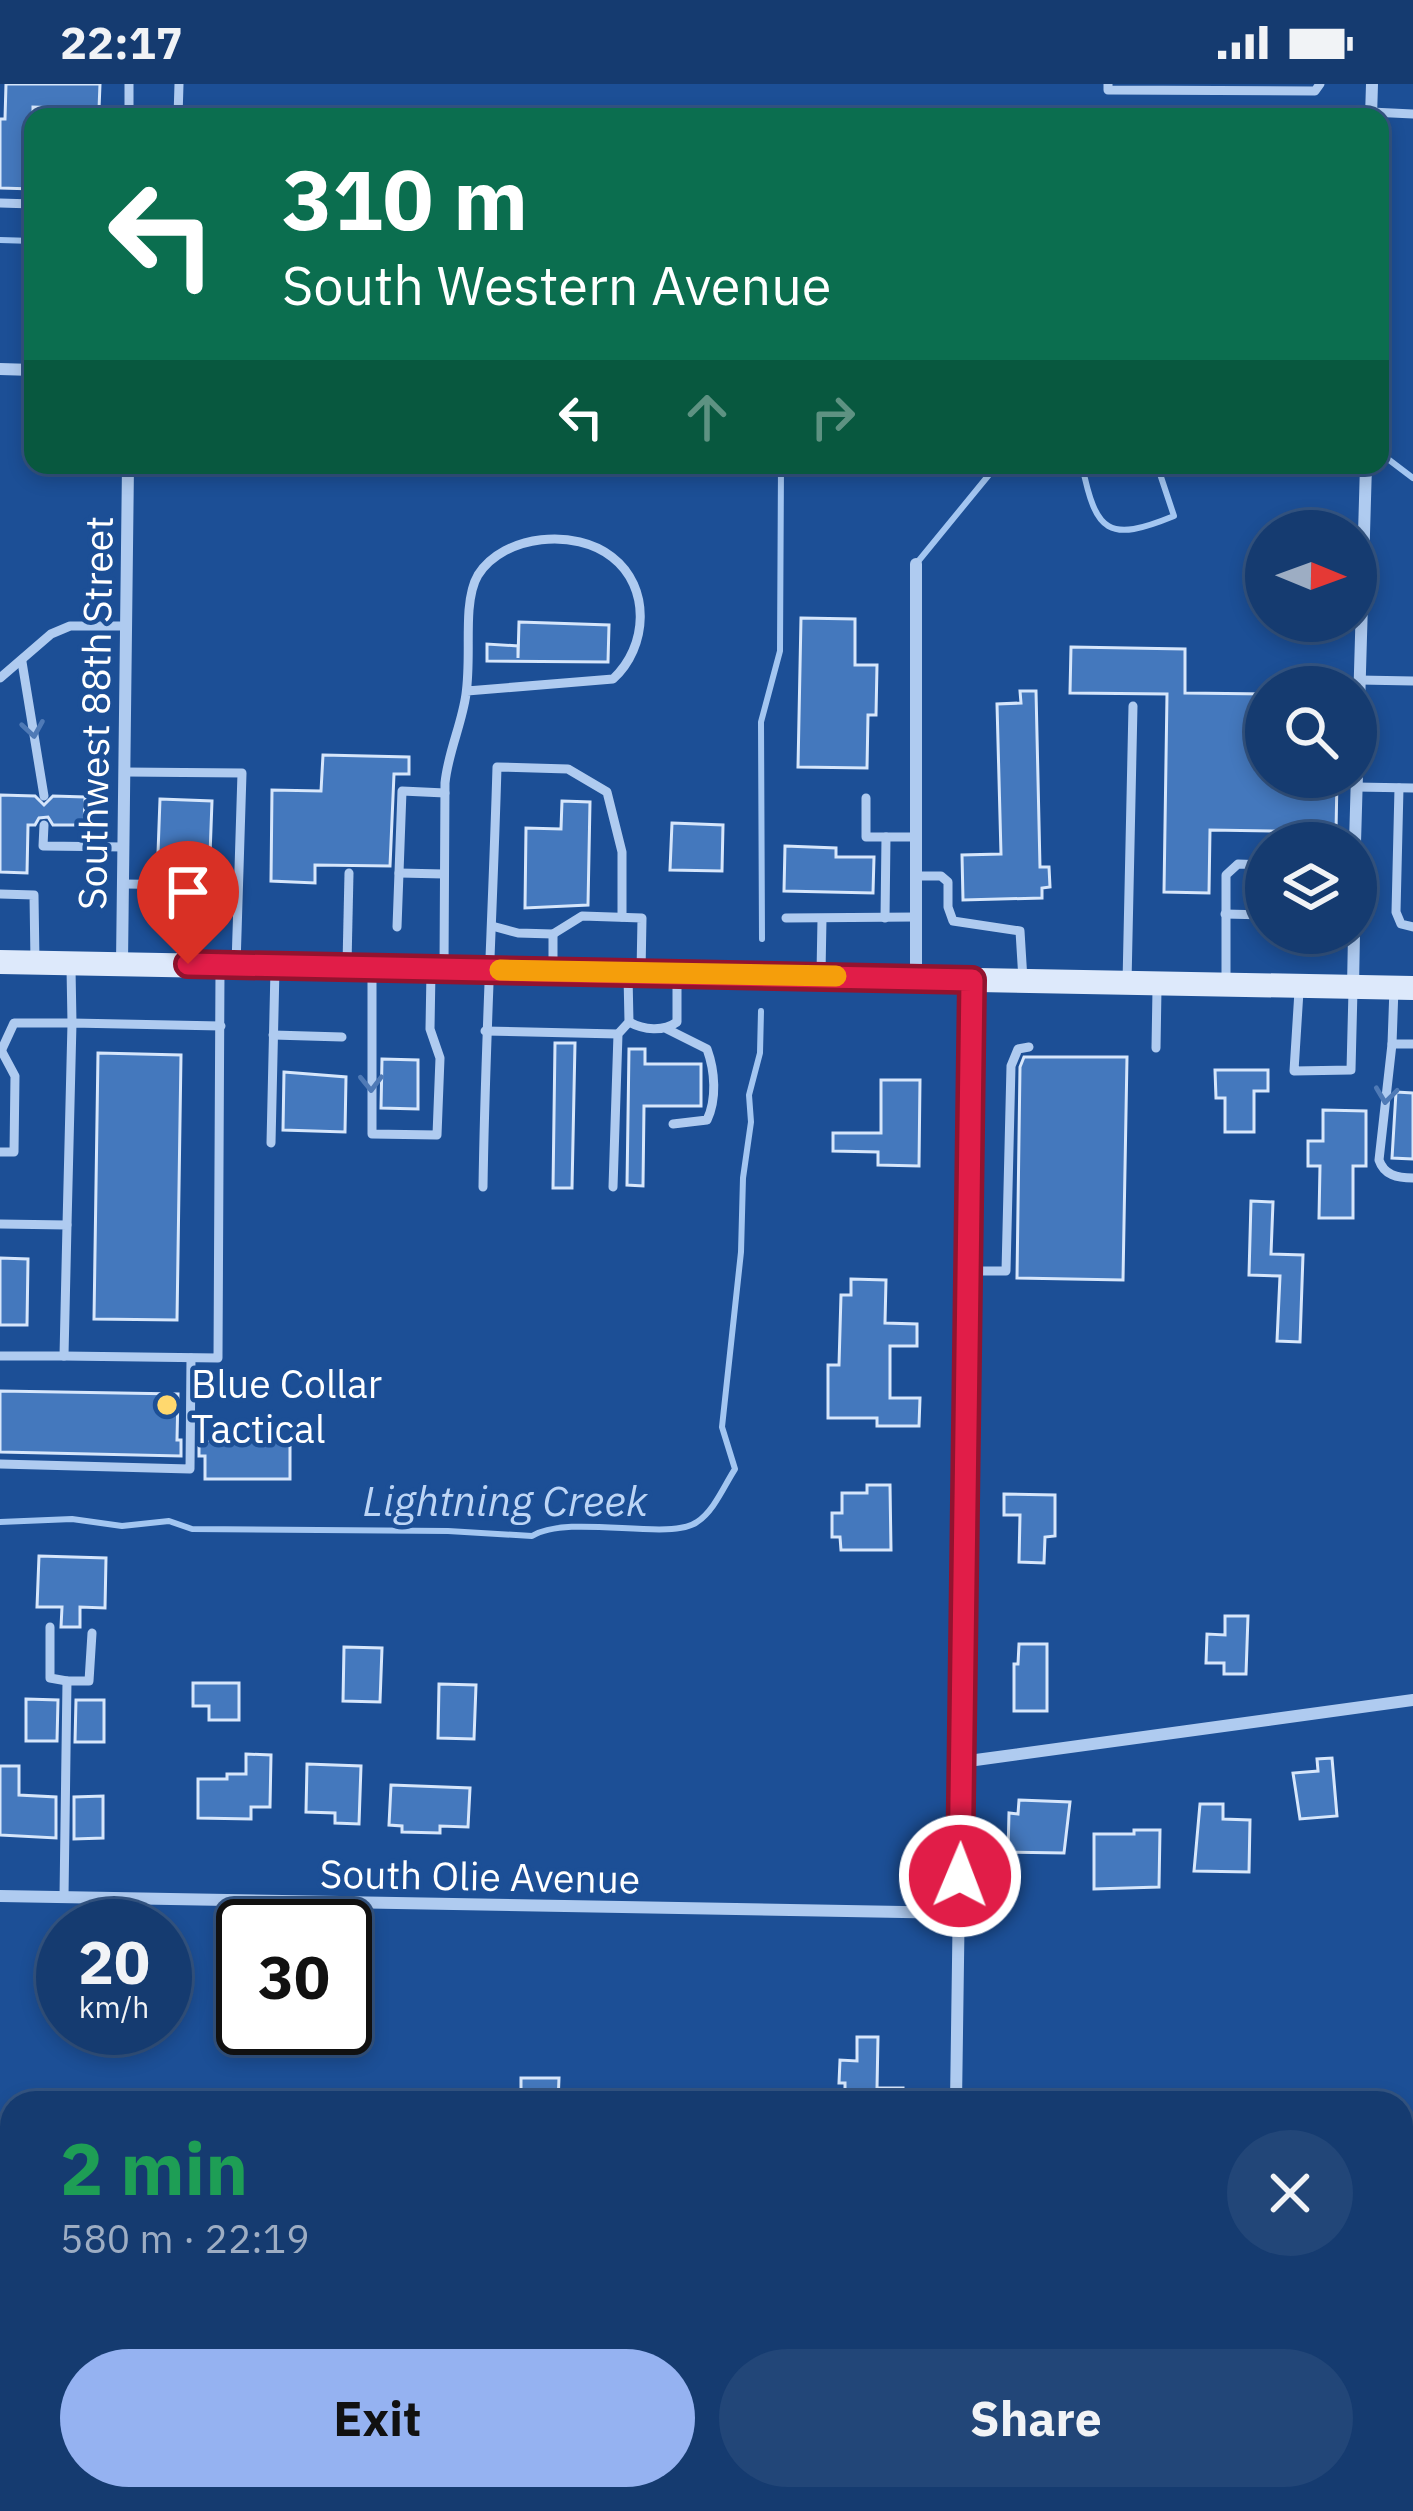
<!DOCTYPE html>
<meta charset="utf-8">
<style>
body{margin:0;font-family:"IBM Plex Sans",sans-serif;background:#224678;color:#f1f3f6;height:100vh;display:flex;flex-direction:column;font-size:45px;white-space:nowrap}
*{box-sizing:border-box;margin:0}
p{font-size:39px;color:#9dadc3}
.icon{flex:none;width:66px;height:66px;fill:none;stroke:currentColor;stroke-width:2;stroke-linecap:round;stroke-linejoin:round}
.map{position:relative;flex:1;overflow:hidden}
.drawer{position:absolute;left:0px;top:2007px;width:1413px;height:420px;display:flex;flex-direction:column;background:#153b70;border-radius:36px 36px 0 0;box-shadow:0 6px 18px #0003,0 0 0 3px #345583}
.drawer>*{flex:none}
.banner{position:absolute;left:24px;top:24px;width:1365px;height:366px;border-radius:24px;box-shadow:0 6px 18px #0003,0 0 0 3px #345583;background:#0b6e4f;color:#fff;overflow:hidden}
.needle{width:78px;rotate:91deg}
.fabs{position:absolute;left:1245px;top:426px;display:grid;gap:24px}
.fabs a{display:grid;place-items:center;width:132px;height:132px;border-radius:50%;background:#153b70;box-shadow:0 6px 18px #0003,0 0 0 3px #345583;font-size:60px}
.speed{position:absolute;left:36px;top:1815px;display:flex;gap:24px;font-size:60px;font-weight:700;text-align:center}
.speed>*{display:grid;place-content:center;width:156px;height:156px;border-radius:50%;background:#153b70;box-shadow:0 6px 18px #0003,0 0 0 3px #345583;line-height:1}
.speed small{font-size:30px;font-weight:400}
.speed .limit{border:6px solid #111;border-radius:18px;background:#fff;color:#111}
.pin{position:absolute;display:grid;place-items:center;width:102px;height:102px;color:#fff;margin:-123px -51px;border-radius:50% 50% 50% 0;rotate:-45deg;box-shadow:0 0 12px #0007}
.pin .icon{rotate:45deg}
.me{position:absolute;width:132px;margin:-66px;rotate:1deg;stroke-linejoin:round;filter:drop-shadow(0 0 9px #0008)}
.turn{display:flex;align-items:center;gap:42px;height:252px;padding:0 60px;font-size:54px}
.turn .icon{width:156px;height:156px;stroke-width:2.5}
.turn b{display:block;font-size:84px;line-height:102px}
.lanes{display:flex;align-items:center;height:114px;padding:0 60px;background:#0003;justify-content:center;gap:60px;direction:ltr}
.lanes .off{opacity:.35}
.round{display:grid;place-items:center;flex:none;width:126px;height:126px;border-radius:63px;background:#224678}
.summary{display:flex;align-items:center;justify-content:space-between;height:204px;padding:0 60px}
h1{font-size:72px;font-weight:800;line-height:90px;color:#1e9e55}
.action{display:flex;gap:24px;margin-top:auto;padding:24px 60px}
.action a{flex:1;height:138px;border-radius:72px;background:#95b2f1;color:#111;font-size:48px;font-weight:800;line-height:138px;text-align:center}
.action a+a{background:#224678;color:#f1f3f6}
.status{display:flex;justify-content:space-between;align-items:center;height:84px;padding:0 60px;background:#153b70;direction:ltr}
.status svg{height:33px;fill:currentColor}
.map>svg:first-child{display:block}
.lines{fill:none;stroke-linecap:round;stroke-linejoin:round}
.stream{stroke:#a3c6f1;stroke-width:6}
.building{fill:#4478bd;stroke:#d6e6fb;stroke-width:3}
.service{stroke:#afcbf0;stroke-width:9}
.minor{stroke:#afcbf0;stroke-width:12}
.secondary{stroke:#dde9fb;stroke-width:24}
.oneway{stroke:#4f7ab6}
.route-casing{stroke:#92132f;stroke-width:30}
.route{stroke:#e11d48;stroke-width:21}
.slow{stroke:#f59e0b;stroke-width:21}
.poi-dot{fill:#ffd86e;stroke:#1c4f96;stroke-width:4.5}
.labels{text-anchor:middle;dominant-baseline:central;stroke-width:9;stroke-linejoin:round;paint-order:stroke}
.street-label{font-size:39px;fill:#fff;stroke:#1c4f96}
.poi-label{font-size:39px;fill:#fff;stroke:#1c4f96;text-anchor:start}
.water-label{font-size:42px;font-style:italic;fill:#bcd5f6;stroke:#1c4f96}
</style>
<div class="status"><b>22:17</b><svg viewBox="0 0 49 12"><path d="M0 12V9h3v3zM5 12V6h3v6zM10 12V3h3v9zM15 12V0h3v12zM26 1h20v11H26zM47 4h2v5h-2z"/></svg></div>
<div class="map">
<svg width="1413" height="2427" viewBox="0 0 1413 2427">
<rect width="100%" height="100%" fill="#1c4f96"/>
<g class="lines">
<!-- stream -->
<g class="stream">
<path d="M0,156L33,157"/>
<path d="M1380,369L1413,394"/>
<path d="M1082,381C1096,449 1108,459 1174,432L1157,381"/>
<path d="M916,480L997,381"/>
<path d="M762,855L761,638L780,567L781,381"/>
<path d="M0,1438L72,1435L122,1442L169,1437L192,1445L448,1447L532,1452C570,1429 669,1458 697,1438C714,1427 724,1402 735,1385L722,1343L741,1168L743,1094L751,1038L749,1011L760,969L761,927"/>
</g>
</g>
<!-- building -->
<g class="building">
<path d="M6,0H100L99,25L33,23V105L0,104V35H5Z"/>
<path d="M801,534L855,535V581H877L876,631H868L867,684L798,683Z"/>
<path d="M519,538L609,541L608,578L487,577V560L518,562V574Z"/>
<path d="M1071,563L1185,565V609L1266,610V693L1337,694L1336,748L1210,746L1209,809L1164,808L1167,610L1070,609Z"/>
<path d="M1020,607H1036L1040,783H1049L1050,803L1042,804V814L963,816L962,771L1001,770L997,620L1021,619Z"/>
<path d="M323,671L409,673V690H394L390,782L315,781V799L271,797L272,706L321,707Z"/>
<path d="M0,711L35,712L44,721L53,712L85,713L84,741H53L48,733L39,734L35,741H28L27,789L0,788Z"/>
<path d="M160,715L212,717L210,771L158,769Z"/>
<path d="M562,717L590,718L588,821L525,824L526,744L561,745Z"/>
<path d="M672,739L723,741L722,787L670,786Z"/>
<path d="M785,762L836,764V773H874L873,809L784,807Z"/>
<path d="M555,959H575L572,1104H553Z"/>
<path d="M629,965H645V980H701V1022H644L643,1102L627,1101Z"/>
<path d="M98,969L181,971L177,1236L94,1235Z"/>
<path d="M1024,973H1127L1123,1196L1017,1194L1020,983Z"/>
<path d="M382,975L418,976V1025L381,1024Z"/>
<path d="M1215,986H1268V1007H1254V1048H1225V1014H1216Z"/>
<path d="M284,988L346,993L345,1048L283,1046Z"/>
<path d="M881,996H920L919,1082L878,1081V1068L833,1067V1049H881Z"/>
<path d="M1396,1008L1413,1009V1075L1392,1074Z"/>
<path d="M1323,1026L1366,1027V1082H1353V1134H1319L1320,1082H1308V1057H1323Z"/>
<path d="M1251,1117L1273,1118L1271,1170L1303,1171L1300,1258L1277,1257L1280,1192L1249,1191Z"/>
<path d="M0,1174L28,1175L27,1241H0Z"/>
<path d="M851,1195L886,1196L885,1239L917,1240V1262H890V1314H920L919,1342H877V1334H828V1281H839L841,1211H851Z"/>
<path d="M0,1307L178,1310L177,1356H181V1372L0,1368Z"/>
<path d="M199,1356L290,1357V1395H205V1372H199Z"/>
<path d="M867,1401H890L891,1466H841L840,1453H832V1429H842V1409H867Z"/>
<path d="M1004,1410L1055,1411V1452L1045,1453L1044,1479L1019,1478L1020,1431H1004Z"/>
<path d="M39,1472L106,1474L105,1524L80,1523V1543H61L62,1523H37Z"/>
<path d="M1225,1532H1248L1246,1590H1224V1579H1206L1207,1550L1225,1551Z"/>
<path d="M1019,1560H1047V1627H1014V1580H1018Z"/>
<path d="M344,1563L382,1564L380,1618L343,1617Z"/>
<path d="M193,1599H239V1636H209V1622H193Z"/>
<path d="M439,1600L476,1601L474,1655L438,1654Z"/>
<path d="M26,1615L58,1616L57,1657H26Z"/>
<path d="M76,1616H104V1658H75Z"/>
<path d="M246,1670L271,1671L270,1723H251V1735L198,1734V1695H227V1690H246Z"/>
<path d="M1332,1674L1337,1732L1300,1735L1293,1689L1318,1687L1317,1675Z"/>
<path d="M307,1680L361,1682L359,1740L335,1739V1729L306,1728Z"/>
<path d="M0,1682H19V1711L56,1713V1754L0,1751Z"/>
<path d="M391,1701L470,1704L468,1743L440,1742V1749L402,1748V1742L389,1741Z"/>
<path d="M103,1712V1754L74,1755V1713Z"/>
<path d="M1019,1716L1070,1718L1064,1769L1008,1768L1009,1729L1018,1730Z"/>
<path d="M1200,1720H1223V1735L1250,1736L1249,1788L1194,1787Z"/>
<path d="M1134,1746H1160L1159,1803L1094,1805V1750H1134Z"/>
<path d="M43,1860L63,1861V1905L42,1904Z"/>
<path d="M857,1953H878L877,2004H903V2019H845V1999H839L840,1976L857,1977Z"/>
<path d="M521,1994H559L558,2019H521Z"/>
</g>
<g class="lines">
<!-- service -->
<g class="service">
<path d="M1108,0V6L1315,7L1320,0"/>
<path d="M1371,28L1413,30"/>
<path d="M1118,30L1224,33"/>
<path d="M129,33V0"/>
<path d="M178,33L179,0"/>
<path d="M791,33L802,26L1118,33"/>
<path d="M0,119L33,120"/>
<path d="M22,578L44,712"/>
<path d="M0,594L51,550L70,542H126"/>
<path d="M1359,596L1413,597"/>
<path d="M125,688L242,689L236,881"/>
<path d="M1356,703L1413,704"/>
<path d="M1399,704L1396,828L1401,840L1413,843"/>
<path d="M866,714V753H916"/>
<path d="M44,741L43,762L124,763"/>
<path d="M399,789L444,790"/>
<path d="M916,792H941L948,798V823L953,837L1020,847L1023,896"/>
<path d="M123,800L204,801"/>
<path d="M0,810L34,811L35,878"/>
<path d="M1225,830L1266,831"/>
<path d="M786,834L916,833"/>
<path d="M885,834L886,753"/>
<path d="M492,842L518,849L553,850L582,832L642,834L641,889"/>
<path d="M397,843L402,707L445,709"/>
<path d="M347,880L349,789"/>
<path d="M444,885L445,699C448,668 462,640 466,610C470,582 467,554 469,526C470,514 472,501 478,491C504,450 576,444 612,473C651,503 648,563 613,595L467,607"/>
<path d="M553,887V850"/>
<path d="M372,889V1050L437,1051L440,974L430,945L431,887"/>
<path d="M821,889L822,835"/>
<path d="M1226,897V791L1238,780L1266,781"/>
<path d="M1127,899L1133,622"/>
<path d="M1394,904L1392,960L1379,1076C1384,1091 1397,1094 1413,1094"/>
<path d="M1299,907L1294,987L1351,986L1353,906"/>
<path d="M629,938C644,946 663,948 677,938V893"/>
<path d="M667,945L707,965C715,987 717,1015 707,1036L673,1040"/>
<path d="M485,947L618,950"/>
<path d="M273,951L342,953"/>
<path d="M1392,960H1413"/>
<path d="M0,964L15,992L14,1068H0"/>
<path d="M1156,964L1157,905"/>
<path d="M2,965L14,939H72L71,884"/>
<path d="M271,1059L275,885"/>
<path d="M483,1103C485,962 493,823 497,683L568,685L607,708L622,768V833"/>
<path d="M613,1103L618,950L629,938L628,891"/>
<path d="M0,1140L67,1141L64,1272H0"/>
<path d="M67,1141L72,939L221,942"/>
<path d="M968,1187H1006L1011,982L1018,965L1029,963"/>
<path d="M64,1272L218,1274L220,886"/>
<path d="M0,1380L190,1385L191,1274"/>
<path d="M50,1543V1594L67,1597"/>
<path d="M64,1813L67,1597H89L92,1549"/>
</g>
<!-- minor -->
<g class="minor">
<path d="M1371,33L1372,0"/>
<path d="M0,285L33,286"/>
<path d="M1355,759L1366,381"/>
<path d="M122,879L128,381"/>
<path d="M916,894V480"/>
<path d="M1353,903L1354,849"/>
<path d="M961,1678L1413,1616"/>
<path d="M0,1812L959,1829"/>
<path d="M956,2019L972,896"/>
<path d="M1401,2311L1413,2312"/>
<path d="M949,2427V2415"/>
</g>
<!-- secondary -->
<path class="secondary" d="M0,878L1413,904"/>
</g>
<!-- one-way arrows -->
<defs><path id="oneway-chevron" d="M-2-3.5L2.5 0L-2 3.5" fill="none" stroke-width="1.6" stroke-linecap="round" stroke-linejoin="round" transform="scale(3)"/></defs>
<g class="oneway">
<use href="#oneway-chevron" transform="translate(33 645) rotate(81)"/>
<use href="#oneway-chevron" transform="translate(371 999) rotate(89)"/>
<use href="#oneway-chevron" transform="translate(1386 1011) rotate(97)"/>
</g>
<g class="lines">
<defs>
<path id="route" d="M188,880L972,896L960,1792"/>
</defs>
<!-- route casing -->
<use href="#route" class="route-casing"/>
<!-- route -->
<use href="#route" class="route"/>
<!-- slow -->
<path class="slow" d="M500,886L836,892"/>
</g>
<!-- markers -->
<circle class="poi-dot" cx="167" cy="1321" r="12"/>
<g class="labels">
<!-- street labels -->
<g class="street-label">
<text transform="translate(95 629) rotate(-89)">Southwest 88th Street</text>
<text transform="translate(480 1792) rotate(1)">South Olie Avenue</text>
</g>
<!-- poi labels -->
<g class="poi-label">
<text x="191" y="1299">Blue Collar<tspan x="191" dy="45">Tactical</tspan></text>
</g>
<!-- water labels -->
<g class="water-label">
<text x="505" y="1416">Lightning Creek</text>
</g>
</g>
</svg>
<div class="fabs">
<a><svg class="needle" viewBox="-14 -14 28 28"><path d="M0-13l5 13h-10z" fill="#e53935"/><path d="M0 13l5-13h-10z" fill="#9dadc3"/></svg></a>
<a><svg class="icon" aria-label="search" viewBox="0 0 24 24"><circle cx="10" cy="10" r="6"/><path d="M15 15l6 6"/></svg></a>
<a><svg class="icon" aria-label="layers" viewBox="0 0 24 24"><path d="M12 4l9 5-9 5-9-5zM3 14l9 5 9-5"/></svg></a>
</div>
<div class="speed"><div>20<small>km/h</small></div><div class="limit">30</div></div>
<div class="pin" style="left:188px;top:880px;background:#d93025"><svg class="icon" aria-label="arrive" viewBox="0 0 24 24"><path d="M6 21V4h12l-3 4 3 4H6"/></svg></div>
<svg class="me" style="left:960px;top:1792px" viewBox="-20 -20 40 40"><circle r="17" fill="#e11d48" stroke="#fff" stroke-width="3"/><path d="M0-11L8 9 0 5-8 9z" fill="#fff"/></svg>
<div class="banner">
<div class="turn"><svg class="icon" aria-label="left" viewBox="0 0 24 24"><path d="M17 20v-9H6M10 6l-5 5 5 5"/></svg><div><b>310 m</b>South Western Avenue</div></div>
<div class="lanes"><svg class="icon" aria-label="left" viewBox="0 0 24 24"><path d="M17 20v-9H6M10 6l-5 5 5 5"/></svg><svg class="icon off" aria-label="ahead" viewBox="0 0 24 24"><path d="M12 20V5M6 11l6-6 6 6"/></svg><svg class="icon off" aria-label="right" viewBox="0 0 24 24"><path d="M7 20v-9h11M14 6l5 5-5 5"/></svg></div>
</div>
<section class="drawer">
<div class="summary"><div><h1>2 min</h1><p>580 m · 22:19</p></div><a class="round"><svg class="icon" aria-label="close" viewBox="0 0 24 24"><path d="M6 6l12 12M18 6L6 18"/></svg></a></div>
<div class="action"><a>Exit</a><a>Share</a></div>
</section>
</div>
